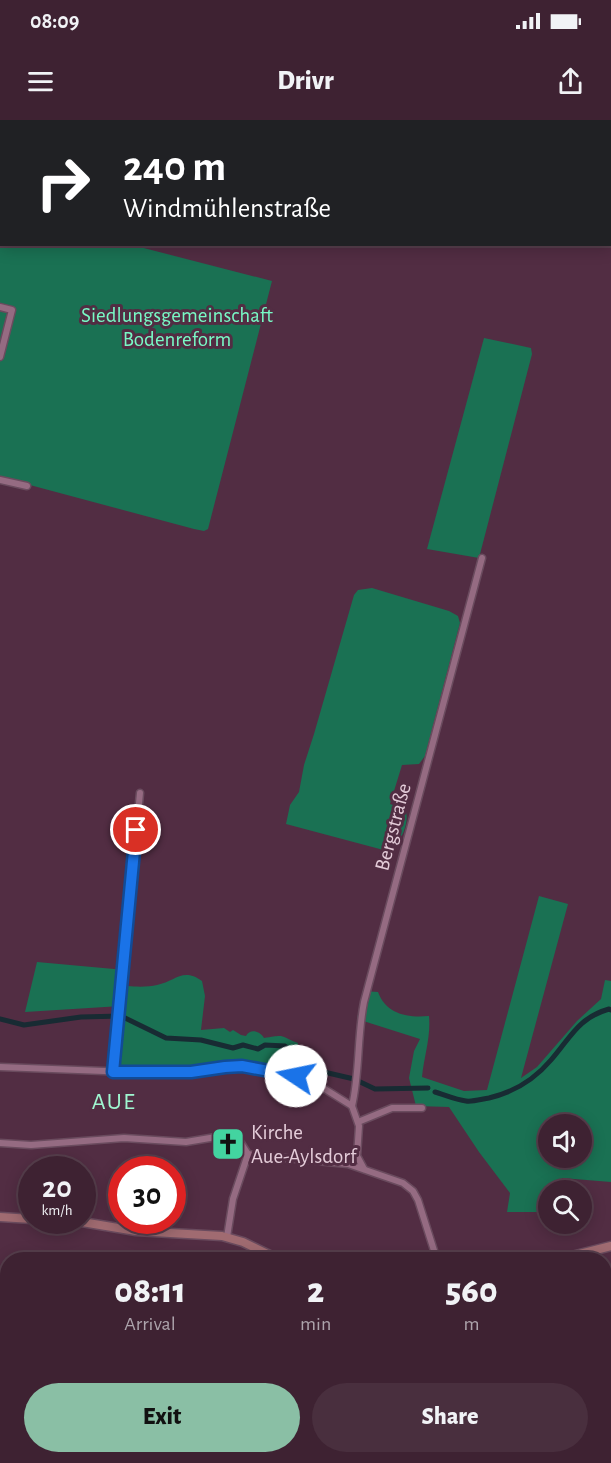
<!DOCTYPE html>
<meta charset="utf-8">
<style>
body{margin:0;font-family:"Alegreya Sans",sans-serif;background:#492f3e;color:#f1f3f6;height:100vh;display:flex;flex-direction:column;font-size:22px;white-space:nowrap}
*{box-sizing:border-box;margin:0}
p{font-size:20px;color:#ada4ac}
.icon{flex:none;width:33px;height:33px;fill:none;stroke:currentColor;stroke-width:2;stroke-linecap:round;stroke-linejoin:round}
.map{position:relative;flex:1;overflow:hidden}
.drawer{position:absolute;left:0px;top:1132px;width:612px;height:212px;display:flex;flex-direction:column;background:#3e2232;border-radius:24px 24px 0 0;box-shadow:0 3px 15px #0003,0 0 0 2px #573f4d}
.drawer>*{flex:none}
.top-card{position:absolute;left:0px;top:0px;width:612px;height:126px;box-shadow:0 3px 15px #0003,0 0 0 2px #573f4d;background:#202124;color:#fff;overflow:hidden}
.fabs{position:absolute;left:538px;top:994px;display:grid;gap:12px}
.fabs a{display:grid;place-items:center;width:54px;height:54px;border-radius:50%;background:#3e2232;box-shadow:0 3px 15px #0003,0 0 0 2px #573f4d;font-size:30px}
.speed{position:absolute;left:18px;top:1036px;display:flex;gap:12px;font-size:30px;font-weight:700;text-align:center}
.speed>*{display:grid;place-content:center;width:78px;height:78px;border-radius:50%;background:#3e2232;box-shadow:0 3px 15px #0003,0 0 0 2px #573f4d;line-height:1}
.speed small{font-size:15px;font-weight:400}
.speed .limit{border:9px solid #d22;background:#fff;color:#111}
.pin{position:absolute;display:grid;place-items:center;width:51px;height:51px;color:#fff;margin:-26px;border:3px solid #fff;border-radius:50%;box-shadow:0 2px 6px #0007}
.me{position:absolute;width:66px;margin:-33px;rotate:281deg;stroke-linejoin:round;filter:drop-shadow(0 0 4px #0008)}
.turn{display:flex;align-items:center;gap:21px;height:126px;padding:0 24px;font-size:27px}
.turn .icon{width:78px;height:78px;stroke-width:2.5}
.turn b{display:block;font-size:42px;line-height:51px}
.eta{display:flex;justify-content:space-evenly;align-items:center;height:102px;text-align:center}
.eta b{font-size:36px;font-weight:800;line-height:42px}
.action{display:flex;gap:12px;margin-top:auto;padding:12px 24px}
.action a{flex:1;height:69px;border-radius:36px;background:#8abfa5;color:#111;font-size:24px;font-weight:800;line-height:69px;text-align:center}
.action a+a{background:#492f3e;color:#f1f3f6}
.status{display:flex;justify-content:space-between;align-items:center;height:42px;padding:0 30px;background:#3e2232;direction:ltr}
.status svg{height:16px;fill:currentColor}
header{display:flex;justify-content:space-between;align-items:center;height:78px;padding:0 24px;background:#3e2232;font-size:27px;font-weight:800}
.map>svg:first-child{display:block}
.green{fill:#1a7153;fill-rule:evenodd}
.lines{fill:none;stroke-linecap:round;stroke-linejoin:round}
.stream{stroke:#555b65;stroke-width:1.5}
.canal{stroke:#182b33;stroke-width:5}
.street-casing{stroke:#6a4b5e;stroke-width:9}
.secondary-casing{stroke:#6a4b5e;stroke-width:11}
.street{stroke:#956b82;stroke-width:6}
.secondary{stroke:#a06b71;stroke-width:8}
.rail-casing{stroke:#987a8b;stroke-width:4}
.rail{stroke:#522d43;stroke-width:1.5;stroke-dasharray:4.5;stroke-linecap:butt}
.route-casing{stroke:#114b97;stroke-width:15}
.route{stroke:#1a73e8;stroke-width:10}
.labels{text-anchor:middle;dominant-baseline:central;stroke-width:6;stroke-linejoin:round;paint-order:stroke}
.park-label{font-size:21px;fill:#78f9c5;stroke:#522d43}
.street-label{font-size:21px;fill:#e4ccd9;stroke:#522d43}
.poi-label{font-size:21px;fill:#e4ccd9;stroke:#522d43;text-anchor:start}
.quarter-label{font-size:24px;letter-spacing:1.5px;fill:#9ff6d0;stroke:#522d43}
</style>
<div class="status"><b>08:09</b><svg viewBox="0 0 49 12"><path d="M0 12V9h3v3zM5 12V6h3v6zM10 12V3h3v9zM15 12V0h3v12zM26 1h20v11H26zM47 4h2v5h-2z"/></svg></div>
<header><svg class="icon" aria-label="menu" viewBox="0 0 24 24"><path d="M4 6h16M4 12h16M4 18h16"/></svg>Drivr<svg class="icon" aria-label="share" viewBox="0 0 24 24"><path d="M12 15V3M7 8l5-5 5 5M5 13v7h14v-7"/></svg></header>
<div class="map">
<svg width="611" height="1343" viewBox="0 0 611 1343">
<rect width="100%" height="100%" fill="#522d43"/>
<!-- green -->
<g class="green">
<path d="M0,89L2,124L132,125L272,161L208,409L204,411L194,409L0,357Z"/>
<path d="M484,218L531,228L532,234L479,438L427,429Z"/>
<path d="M372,468L449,491L458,496L460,503L425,636L419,644L402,645L390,684L405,689C411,702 400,722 391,732L286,704L290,685L299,672L304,645L314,614L354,475L358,470Z"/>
<path d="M539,776L568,784L521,958L537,947L577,901L601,879L605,860L611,861V1062L562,1058L560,1071H549L547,1092H507L510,1073L479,1032L449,987L416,986L409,958L414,931L420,919L357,899L363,871L378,872C386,894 407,898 429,896C431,917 424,936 422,957L464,971L487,970ZM549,1005H582V1038H549Z"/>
<path d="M37,842L125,850L124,868L128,866C137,867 149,867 157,865C175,862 182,847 202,861L205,876L201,910L224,908L230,912L233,910L241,915L246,916C250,908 260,911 264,918C287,914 279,916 298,923L297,936L307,935L311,940L323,943L325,963L324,965L312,958L294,952L239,943L199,949L160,952L120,950C112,939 120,901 121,886L25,892Z"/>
<path d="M460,1336L527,1337L531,1343H449Z"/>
</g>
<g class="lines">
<!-- stream -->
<g class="stream">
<path d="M604,1324H611"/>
<path d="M549,1343L560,1336"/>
</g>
<!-- canal -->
<g class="canal">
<path d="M0,899L24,905L81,897L121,896L166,918L201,920L233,928L243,925L258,929L265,925L285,926L311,949L354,959L375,969L428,968"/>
<path d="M435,972C445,975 456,980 466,981C473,982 482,979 489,978C515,972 534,960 551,940C571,917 578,898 609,889L611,890"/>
</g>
<defs>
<g id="street">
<path d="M0,187L12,190L0,237"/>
<path d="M0,360L27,366"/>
<path d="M0,947L156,953L199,951L225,947H242L296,956L320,966L352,986L359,1006L357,1036L364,1049"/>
<path d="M113,952L140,673"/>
<path d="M352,986C360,952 357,917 364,882L482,438"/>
<path d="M358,1002L392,988H422"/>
<path d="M0,1023L31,1025L124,1018L186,1022L216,1017L239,1020L248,1034L253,1035L348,1044L403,1063L413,1071L418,1080L437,1140"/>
<path d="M227,1117L233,1079L248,1034"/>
<path d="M0,1338L8,1335"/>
</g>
<g id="secondary">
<path d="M0,1097L32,1099"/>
<path d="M76,1101L136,1111L222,1116L243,1122L280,1140"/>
<path d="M556,1140L611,1126"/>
</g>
</defs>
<!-- street casing -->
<use href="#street" class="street-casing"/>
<!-- secondary casing -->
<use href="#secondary" class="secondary-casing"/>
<!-- street -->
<use href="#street" class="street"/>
<!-- secondary -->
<use href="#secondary" class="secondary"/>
<defs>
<g id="rail">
<path d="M604,1248L611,1244"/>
<path d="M421,1343L431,1336"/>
<path d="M438,1343L448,1336"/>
</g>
</defs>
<!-- rail casing -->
<use href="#rail" class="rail-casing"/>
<!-- rail -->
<use href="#rail" class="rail"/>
</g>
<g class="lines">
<defs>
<path id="route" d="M136,710L113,952H191L225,947L242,946L296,956"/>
</defs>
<!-- route casing -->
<use href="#route" class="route-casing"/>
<!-- route -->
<use href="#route" class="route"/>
</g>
<!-- icons -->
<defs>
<symbol id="church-square" viewBox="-11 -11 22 22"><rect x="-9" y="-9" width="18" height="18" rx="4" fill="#43d4a0" stroke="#522d43"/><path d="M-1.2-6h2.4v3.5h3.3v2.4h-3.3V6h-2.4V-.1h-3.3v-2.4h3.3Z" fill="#111"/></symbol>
</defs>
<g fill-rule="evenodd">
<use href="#church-square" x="209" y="1005" width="38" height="38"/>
</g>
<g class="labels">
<!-- park labels -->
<g class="park-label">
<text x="177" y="195">Siedlungsgemeinschaft<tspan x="177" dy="24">Bodenreform</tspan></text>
</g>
<!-- street labels -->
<g class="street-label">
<text transform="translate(393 707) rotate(-75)">Bergstraße</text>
</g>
<!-- poi labels -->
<g class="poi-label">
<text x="251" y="1012">Kirche<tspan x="251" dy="24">Aue-Aylsdorf</tspan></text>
</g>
<!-- quarter labels -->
<g class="quarter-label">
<text x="114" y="982">AUE</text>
</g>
</g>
</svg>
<div class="fabs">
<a><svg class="icon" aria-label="sound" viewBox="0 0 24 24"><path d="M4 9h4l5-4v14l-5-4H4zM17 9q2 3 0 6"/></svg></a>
<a><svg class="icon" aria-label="search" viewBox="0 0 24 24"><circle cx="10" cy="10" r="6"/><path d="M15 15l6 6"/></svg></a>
</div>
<div class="speed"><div>20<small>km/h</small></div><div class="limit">30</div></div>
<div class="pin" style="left:136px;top:710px;background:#d93025"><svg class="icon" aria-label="arrive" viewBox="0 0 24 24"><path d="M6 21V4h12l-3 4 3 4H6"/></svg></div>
<svg class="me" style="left:296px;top:956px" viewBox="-20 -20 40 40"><circle r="19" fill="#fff"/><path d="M0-13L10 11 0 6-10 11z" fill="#1a73e8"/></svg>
<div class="top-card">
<div class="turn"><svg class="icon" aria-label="right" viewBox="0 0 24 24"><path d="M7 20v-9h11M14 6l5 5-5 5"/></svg><div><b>240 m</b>Windmühlenstraße</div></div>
</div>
<section class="drawer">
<div class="eta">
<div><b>08:11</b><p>Arrival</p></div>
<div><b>2</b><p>min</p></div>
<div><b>560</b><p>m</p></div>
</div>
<div class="action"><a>Exit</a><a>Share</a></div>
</section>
</div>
